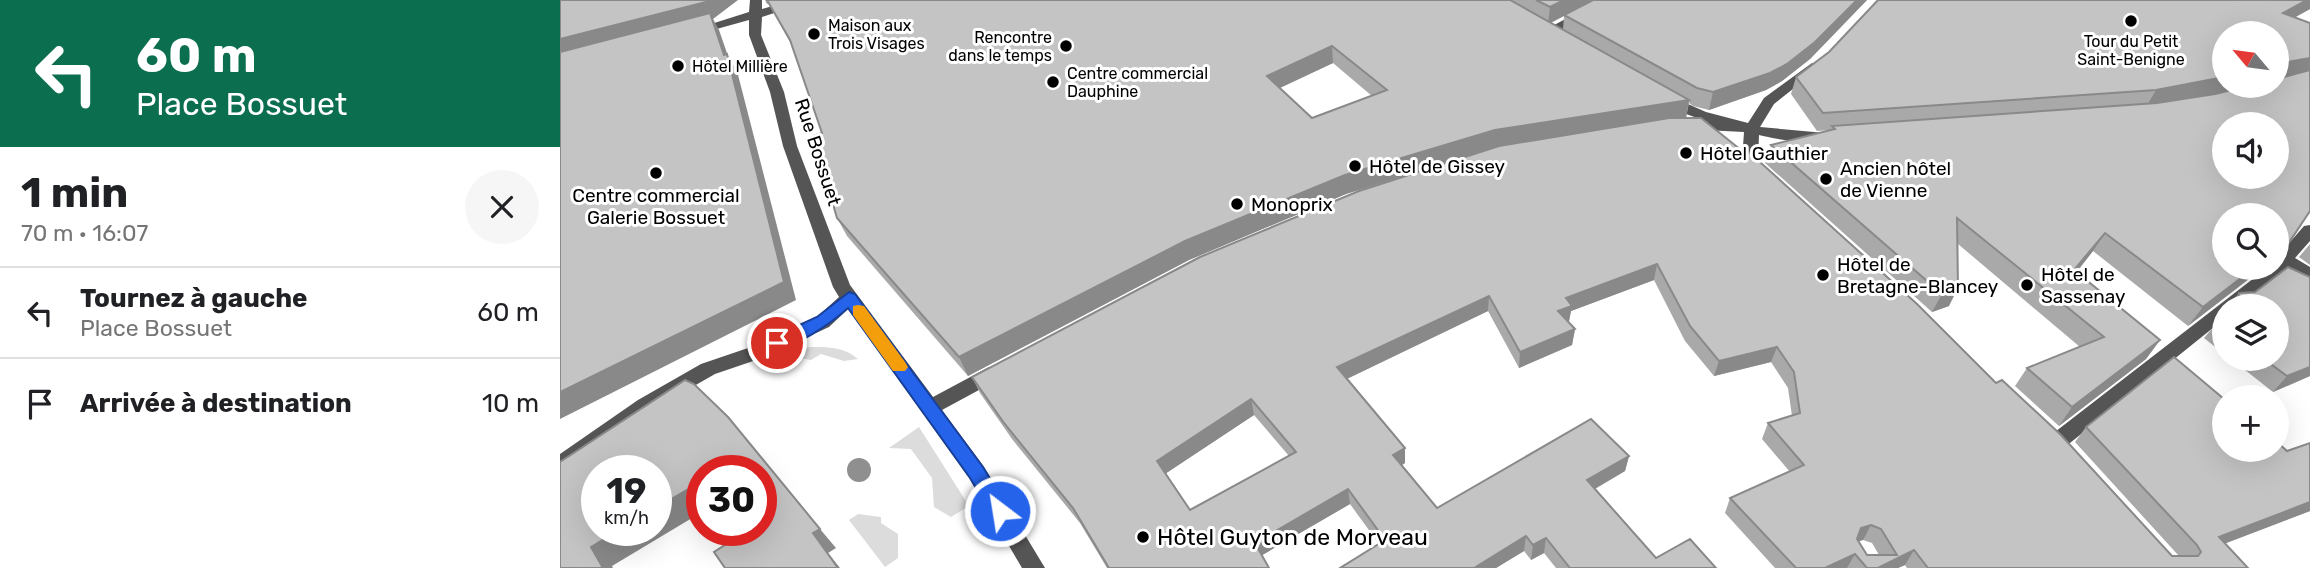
<!DOCTYPE html>
<html lang="fr">
<meta charset="utf-8">
<style>
body{margin:0;font-family:Rubik,sans-serif;background:#f6f6f6;color:#202124;height:100vh;display:flex;flex-direction:column;font-size:26px;white-space:nowrap}
*{box-sizing:border-box;margin:0}
p{font-size:23px;color:#757577}
.icon{flex:none;width:38px;height:38px;fill:none;stroke:currentColor;stroke-width:2;stroke-linecap:round;stroke-linejoin:round}
.map{position:relative;flex:1;overflow:hidden}
.side{display:flex;flex-direction:column;background:#fff;width:560px}
.side>*{flex:none}
.guide{background:#0b6e4f;color:#fff;overflow:hidden}
.needle{width:46px;rotate:299deg}
.fabs{position:absolute;left:1652px;top:21px;display:grid;gap:14px}
.fabs a{display:grid;place-items:center;width:77px;height:77px;border-radius:50%;background:#fff;box-shadow:0 7px 28px #0002;font-size:35px}
.speed{position:absolute;left:21px;top:455px;display:flex;gap:14px;font-size:35px;font-weight:700;text-align:center}
.speed>*{display:grid;place-content:center;width:91px;height:91px;border-radius:50%;background:#fff;box-shadow:0 7px 28px #0002;line-height:1}
.speed small{font-size:18px;font-weight:400}
.speed .limit{border:10px solid #d22;background:#fff;color:#111}
.pin{position:absolute;display:grid;place-items:center;width:60px;height:60px;color:#fff;margin:-30px;border:4px solid #fff;border-radius:50%;box-shadow:0 2px 7px #0007}
.me{position:absolute;width:77px;margin:-38px;rotate:329deg;stroke-linejoin:round;filter:drop-shadow(0 0 5px #0008)}
.turn{display:flex;align-items:center;gap:24px;height:147px;padding:0 21px;font-size:32px}
.turn .icon{width:91px;height:91px;stroke-width:2.5}
.turn b{display:block;font-size:49px;line-height:60px}
.round{display:grid;place-items:center;flex:none;width:74px;height:74px;border-radius:37px;background:#f6f6f6}
.headline{display:flex;align-items:center;justify-content:space-between;height:119px;padding:0 21px}
h1{font-size:42px;font-weight:700;line-height:52px}
ul{padding:0;list-style:none}
li{display:flex;align-items:center;gap:21px;height:91px;padding:0 21px;border-top:2px solid #e0e0e0}
li div{flex:1}
li b{display:block;font-size:26px}
li em{font-style:normal}
main{display:flex;flex:1;min-height:0}
.map>svg:first-child{display:block}
.green{fill:#dcdcdc}
.lines{fill:none;stroke-linecap:round;stroke-linejoin:round}
.minor{fill:#555;fill-rule:evenodd}
.tree{fill:#8f8f8f}
.wall{fill:#a9a9a9;fill-rule:evenodd}
.shaded-wall{fill:#898989}
.building{fill:#c4c4c4;stroke:#898989;stroke-width:2;fill-rule:evenodd}
.route{fill:#2563eb;stroke:#184099;stroke-width:2}
.slow{fill:#f59e0b}
.poi-dot{fill:#000;stroke:#fff;stroke-width:2.5}
.labels{text-anchor:middle;dominant-baseline:central;stroke-width:6;stroke-linejoin:round;paint-order:stroke}
.far-poi-label{font-size:16px;fill:#000;stroke:#fff;text-anchor:start}
.street-label{font-size:19px;fill:#000;stroke:#fff}
.poi-label{font-size:19px;fill:#000;stroke:#fff;text-anchor:start}
.near-poi-label{font-size:23px;fill:#000;stroke:#fff;text-anchor:start}
</style>
<main>
<section class="side">
<div class="guide">
<div class="turn"><svg class="icon" aria-label="left" viewBox="0 0 24 24"><path d="M17 20v-9H6M10 6l-5 5 5 5"/></svg><div><b>60 m</b>Place Bossuet</div></div>
</div>
<div class="headline"><div><h1>1 min</h1><p>70 m · 16:07</p></div><a class="round"><svg class="icon" aria-label="close" viewBox="0 0 24 24"><path d="M6 6l12 12M18 6L6 18"/></svg></a></div>
<ul>
<li><svg class="icon" aria-label="left" viewBox="0 0 24 24"><path d="M17 20v-9H6M10 6l-5 5 5 5"/></svg><div><b>Tournez à gauche</b><p>Place Bossuet</p></div><em>60 m</em></li>
<li><svg class="icon" aria-label="arrive" viewBox="0 0 24 24"><path d="M6 21V4h12l-3 4 3 4H6"/></svg><div><b>Arrivée à destination</b></div><em>10 m</em></li>
</ul>
</section>
<div class="map">
<svg width="1750" height="568" viewBox="0 0 1750 568">
<rect width="100%" height="100%" fill="#fff"/>
<!-- green -->
<g class="green">
<path d="M251,347C269,347 284,347 298,359L284,361L261,354L251,360L233,357L234,350Z"/>
<path d="M359,427L409,506L391,517L374,507L372,478L351,449L329,448Z"/>
<path d="M298,514L321,517V523L338,534V558L325,567L289,520Z"/>
</g>
<g class="lines">
<!-- minor -->
<g class="minor">
<path d="M190,0H202V9L234,0H254L202,17L201,35L224,92L237,146L290,285L373,397L429,367H443L446,372L443,377L382,410L424,467L485,568H462L410,479L288,309L269,327L202,358L155,374L92,410L0,474V454L78,400L141,364L188,348L257,317L279,297L273,287L223,146L210,92L189,35V20L135,35L129,31L189,12Z"/>
<path d="M1041,0H1056L994,34L983,31Z"/>
<path d="M1252,63L1259,67L1257,70L1214,104L1200,127L1265,133L1272,137C1260,148 1215,139 1199,135L1198,160L1210,172L1202,177L1197,175L1182,161L1184,132L1124,129V123L1148,122L1118,111L1100,100L1107,96L1112,97L1146,112L1188,123L1204,98Z"/>
<path d="M1750,225V241L1735,258L1750,267V281L1726,269L1681,306H1664V319L1505,447L1498,449L1491,447L1488,441L1491,435L1707,268H1717V257L1744,226Z"/>
</g>
</g>
<!-- trees -->
<circle class="tree" cx="299" cy="470" r="12"/>
<!-- wall -->
<g class="wall">
<path d="M205,0H1307L1250,59L1222,81L1206,90L1149,110L1133,106L1129,103L1126,118L1436,383L1612,556H1619L1515,442L1526,427L1727,451L1750,443V511L1665,543L1688,568H1347L1345,565L1338,568H1215L1165,513L1170,498L1230,472L1202,439L1208,423L1232,416L1228,388L1211,362L1154,376L1125,341L1094,280L1011,311L1009,321L1008,322L1015,329L1012,345L959,368L928,311L787,379L845,463L842,465L877,508L1069,456L1065,471L1035,489L1096,558L1156,568H996L984,553L971,560L964,551L936,568H780L819,544L790,504L702,555L709,568H547L520,523L452,439L420,393L412,377L938,147L786,194L629,260L408,376L287,236L277,218L262,133L231,44L209,4H207ZM1004,16L1003,29L991,23ZM773,63L812,96L752,118L720,88ZM694,415L729,456L630,510L606,473ZM1303,540L1312,543L1319,555H1307L1298,541Z"/>
<path d="M1750,0V9L1734,18L1726,247L1717,258V215L1664,268H1703L1628,326L1533,251L1517,272L1600,340L1586,359L1499,426L1455,386L1467,368L1520,347L1398,244L1389,306L1372,312L1205,163L1211,145L1271,130L1257,131L1231,94L1236,77L1269,52Z"/>
<path d="M1750,244V265L1739,257Z"/>
<path d="M1750,277V376L1713,392L1671,359H1717V306H1669L1679,293L1695,292Z"/>
<path d="M1664,317V354L1644,338L1657,323Z"/>
</g>
<!-- shaded-wall -->
<g class="shaded-wall">
<path d="M148,0H178L153,19L159,30L168,56L177,71L236,300L0,419V39Z"/>
<path d="M1004,0H1035L988,24L990,7Z"/>
<path d="M1297,0H1307L1250,59L1222,81L1206,90L1149,110L1153,92Z"/>
<path d="M1747,0H1750V9L1711,30L1723,13Z"/>
<path d="M772,46L773,63L709,93L707,76Z"/>
<path d="M1750,58V72L1717,80V68L1728,62Z"/>
<path d="M1664,77V86H1702L1586,107L1596,90Z"/>
<path d="M1129,100L1126,118L935,147L786,194L629,260L408,376L399,357L625,241L785,175L935,130Z"/>
<path d="M1545,233L1533,251L1503,288L1514,270Z"/>
<path d="M1097,264L1094,280L1011,311L1009,321L996,326L998,311L1006,298Z"/>
<path d="M1694,268H1703L1628,326L1643,307Z"/>
<path d="M1398,288L1389,306L1372,312L1382,294Z"/>
<path d="M929,296L928,311L778,383L777,367Z"/>
<path d="M1015,329L1012,345L959,368L960,352Z"/>
<path d="M1600,340L1586,359L1499,426L1512,407Z"/>
<path d="M1217,347L1211,362L1154,376L1159,361Z"/>
<path d="M1750,367V376L1713,392L1727,376Z"/>
<path d="M691,399L694,415L602,476L597,461Z"/>
<path d="M845,448V463L834,470L833,455Z"/>
<path d="M1069,456L1065,471L1024,495L1027,480Z"/>
<path d="M142,481V512L52,566L53,568H43L31,547L59,530H96V508Z"/>
<path d="M788,489L790,504L699,557L695,543Z"/>
<path d="M1750,502V511L1643,552L1659,537Z"/>
<path d="M1311,525L1303,540L1293,543L1301,528Z"/>
<path d="M260,529L276,548L268,553L280,568H278L253,533Z"/>
<path d="M966,536L964,551L936,568H914Z"/>
<path d="M986,538L984,553L971,560L973,545Z"/>
<path d="M1354,550L1345,565L1338,568H1318Z"/>
<path d="M1295,554L1287,568H1265Z"/>
</g>
<!-- building -->
<g class="building">
<path d="M0,0H148L146,2L0,39Z"/>
<path d="M207,0H950L1129,100L935,130L785,175L625,241L399,357L277,218L253,136L262,133L230,40ZM772,46L827,90L752,118L707,76Z"/>
<path d="M976,0H1004L990,7Z"/>
<path d="M1033,0H1297L1255,42L1227,64L1210,73L1153,92L1137,88L1004,15Z"/>
<path d="M1318,0H1747L1723,13L1750,23V58L1728,62L1726,66L1717,68V33H1664V77L1596,90L1263,113L1236,77L1269,52Z"/>
<path d="M150,13L164,55L167,54L224,282L0,392V52Z"/>
<path d="M1750,70V211L1726,247L1720,248L1717,250V215H1664V268H1694L1643,307L1545,233L1514,270L1600,340L1512,407L1467,368L1544,337L1397,218L1398,288L1382,294L1211,145L1275,129L1272,126L1597,103L1655,94L1688,86H1717V79ZM1664,124H1717V177H1664Z"/>
<path d="M1109,118H1141L1186,154L1190,153L1357,304L1436,383L1442,380L1500,434L1612,556H1638L1641,552L1637,545L1526,427L1614,357L1664,399V450H1717V442L1727,451L1750,443V502L1659,537L1688,568H1368L1354,550L1318,568H1307L1295,554L1265,568H1236L1170,498L1244,465L1208,423L1240,413L1234,372L1217,347L1159,361L1130,326L1097,264L1006,298L1012,306L998,311L1015,329L960,352L929,296L777,367L845,448L833,455L877,508L1031,419L1069,456L1027,480L1096,558L1130,539L1156,568H1010L986,538L973,545L966,536L914,568H780L825,540L788,489L695,543L709,568H549L513,508L444,423L412,377L640,257L799,191L939,146ZM691,399L736,452L630,510L597,461ZM1311,525L1321,529L1337,555H1307L1297,539L1301,528Z"/>
<path d="M1728,267L1750,277V367L1727,376L1704,359H1717V306H1677L1679,293L1695,292Z"/>
<path d="M1664,317V328L1657,323Z"/>
<path d="M125,380L134,384L168,417L260,529L253,533L278,568H165L154,552L188,530H201V471H142V481L96,508V471H37V530H59L31,547L43,568H0V462Z"/>
</g>
<!-- route -->
<path class="route" d="M289,292L295,294L423,467L450,511L447,517L440,519L433,517L410,478L288,308C274,321 230,353 211,347L208,343L211,338L257,317Z"/>
<!-- slow -->
<path class="slow" d="M298,305L304,306L345,362L348,367L345,371H333L293,315V306Z"/>
<!-- markers -->
<g class="poi-dot">
<circle cx="1571" cy="21" r="7"/>
<circle cx="254" cy="34" r="7"/>
<circle cx="506" cy="46" r="7"/>
<circle cx="118" cy="66" r="7"/>
<circle cx="493" cy="82" r="7"/>
<circle cx="1126" cy="153" r="7"/>
<circle cx="795" cy="166" r="7"/>
<circle cx="96" cy="173" r="7"/>
<circle cx="1266" cy="179" r="7"/>
<circle cx="677" cy="204" r="7"/>
<circle cx="1263" cy="275" r="7"/>
<circle cx="1467" cy="285" r="7"/>
<circle cx="583" cy="537" r="7"/>
</g>
<g class="labels">
<!-- far-poi labels -->
<g class="far-poi-label">
<text x="268" y="25">Maison aux<tspan x="268" dy="18">Trois Visages</tspan></text>
<text x="492" y="37" text-anchor="end">Rencontre<tspan x="492" dy="18">dans le temps</tspan></text>
<text x="1571" y="41" text-anchor="middle">Tour du Petit<tspan x="1571" dy="18">Saint-Benigne</tspan></text>
<text x="132" y="66">Hôtel Millière</text>
<text x="507" y="73">Centre commercial<tspan x="507" dy="18">Dauphine</tspan></text>
</g>
<!-- street labels -->
<g class="street-label">
<text transform="translate(258 152) rotate(72)">Rue Bossuet</text>
</g>
<!-- poi labels -->
<g class="poi-label">
<text x="1140" y="153">Hôtel Gauthier</text>
<text x="809" y="166">Hôtel de Gissey</text>
<text x="1280" y="168">Ancien hôtel<tspan x="1280" dy="22">de Vienne</tspan></text>
<text x="96" y="195" text-anchor="middle">Centre commercial<tspan x="96" dy="22">Galerie Bossuet</tspan></text>
<text x="691" y="204">Monoprix</text>
<text x="1277" y="264">Hôtel de<tspan x="1277" dy="22">Bretagne-Blancey</tspan></text>
<text x="1481" y="274">Hôtel de<tspan x="1481" dy="22">Sassenay</tspan></text>
</g>
<!-- near-poi labels -->
<g class="near-poi-label">
<text x="597" y="537">Hôtel Guyton de Morveau</text>
</g>
</g>
</svg>
<div class="fabs">
<a><svg class="needle" viewBox="-14 -14 28 28"><path d="M0-13l5 13h-10z" fill="#e53935"/><path d="M0 13l5-13h-10z" fill="#757577"/></svg></a>
<a><svg class="icon" aria-label="sound" viewBox="0 0 24 24"><path d="M4 9h4l5-4v14l-5-4H4zM17 9q2 3 0 6"/></svg></a>
<a><svg class="icon" aria-label="search" viewBox="0 0 24 24"><circle cx="10" cy="10" r="6"/><path d="M15 15l6 6"/></svg></a>
<a><svg class="icon" aria-label="layers" viewBox="0 0 24 24"><path d="M12 4l9 5-9 5-9-5zM3 14l9 5 9-5"/></svg></a>
<a>+</a>
</div>
<div class="speed"><div>19<small>km/h</small></div><div class="limit">30</div></div>
<div class="pin" style="left:217px;top:343px;background:#d93025"><svg class="icon" aria-label="arrive" viewBox="0 0 24 24"><path d="M6 21V4h12l-3 4 3 4H6"/></svg></div>
<svg class="me" style="left:440px;top:511px" viewBox="-20 -20 40 40"><circle r="17" fill="#2563eb" stroke="#fff" stroke-width="3"/><path d="M0-11L8 9 0 5-8 9z" fill="#fff"/></svg>
</div>
</main>
